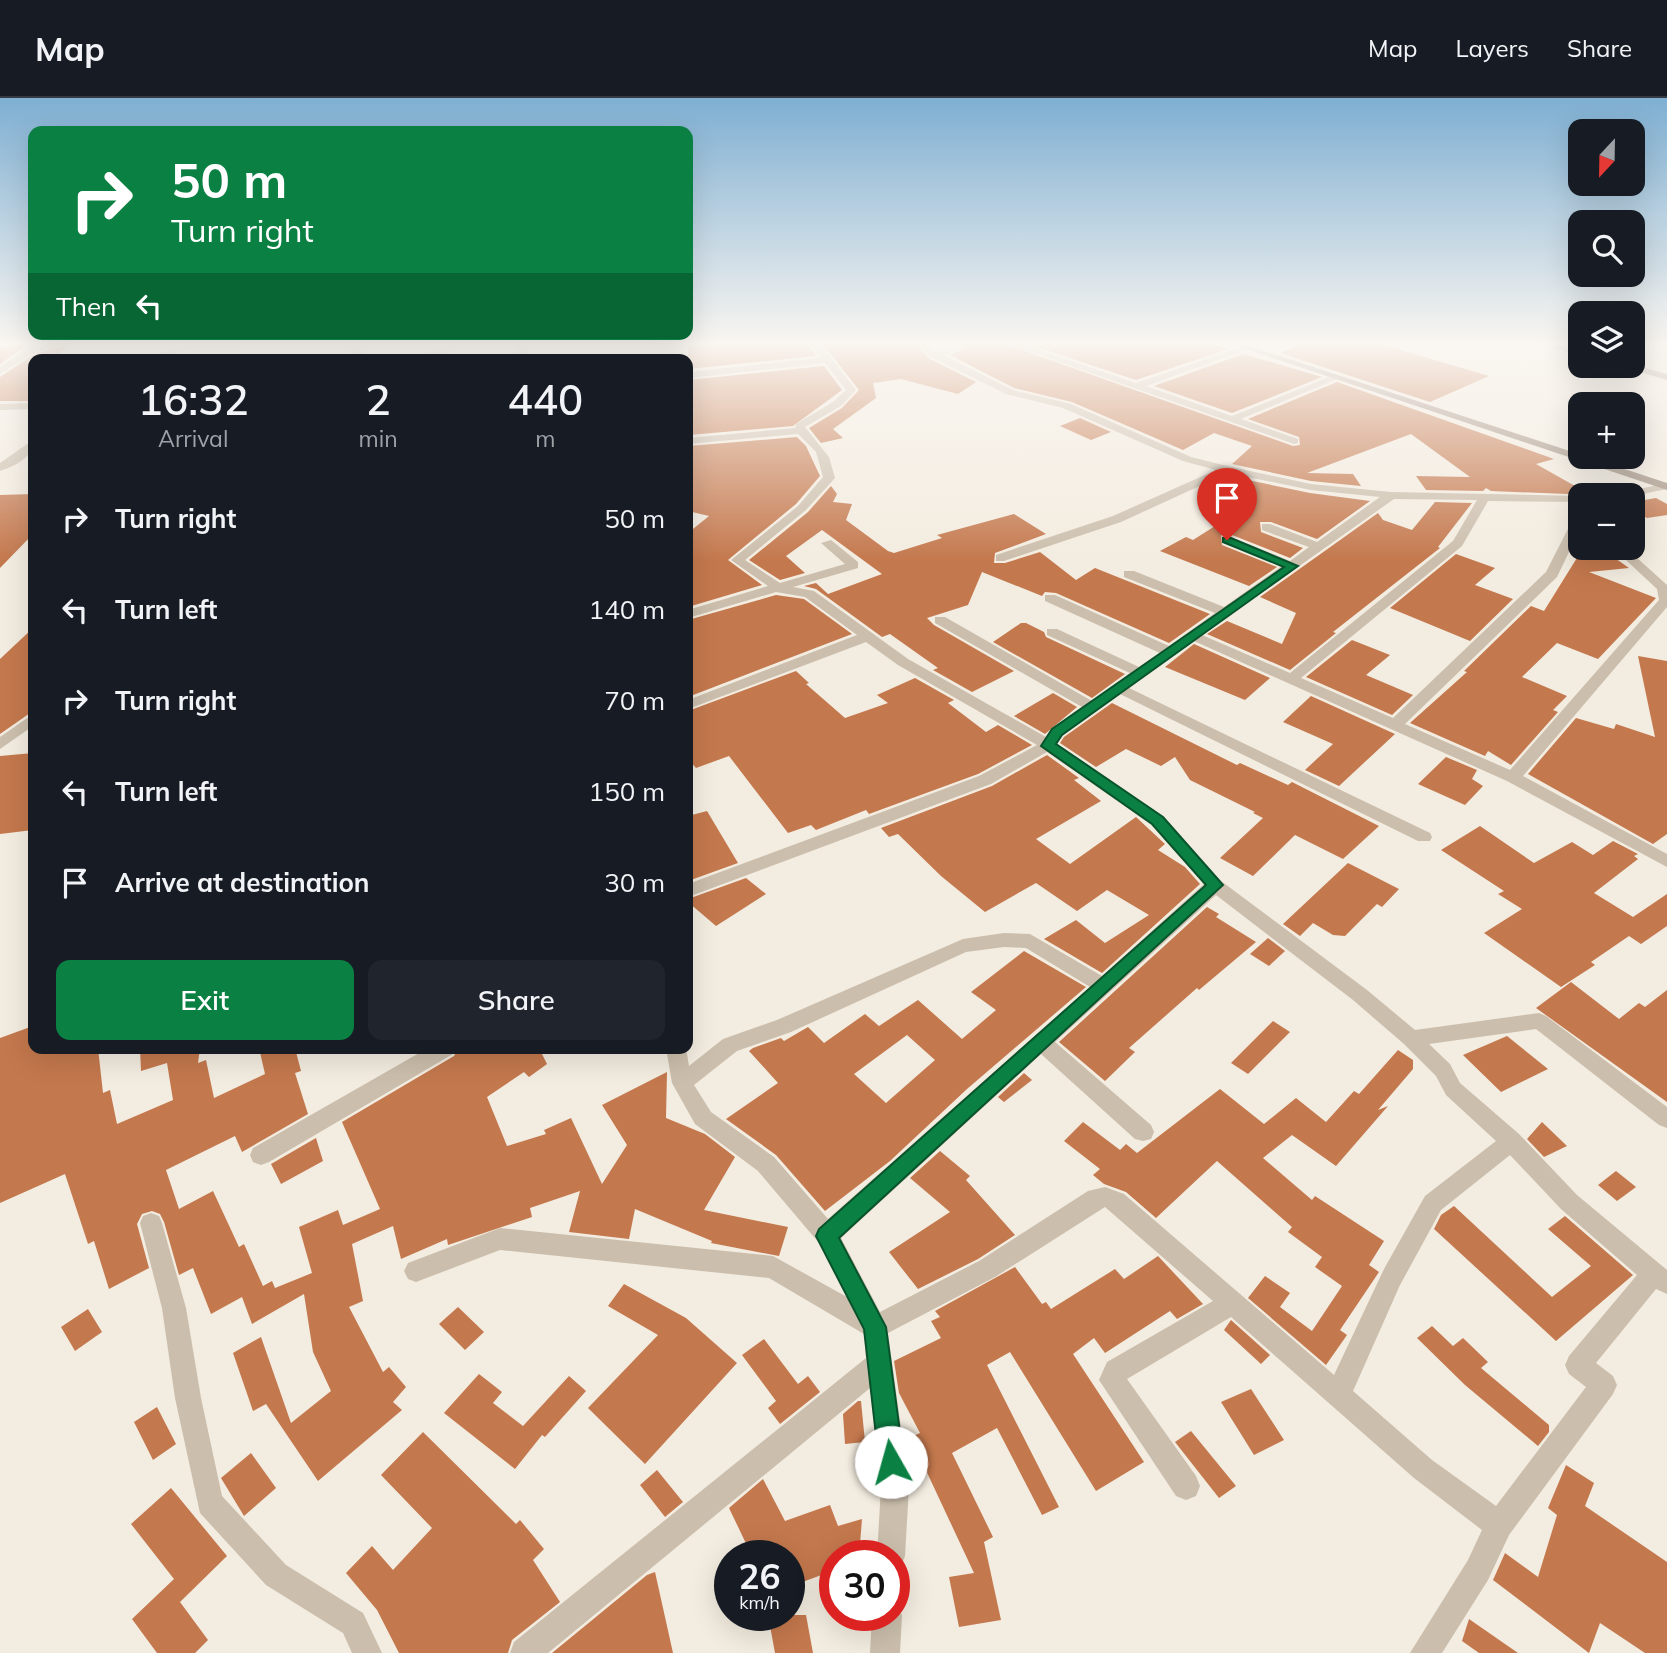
<!DOCTYPE html>
<meta charset="utf-8">
<style>
body{margin:0;font-family:Mulish,sans-serif;background:#20242c;color:#f1f3f6;height:100vh;display:flex;flex-direction:column;font-size:26px;white-space:nowrap}
*{box-sizing:border-box;margin:0}
p{font-size:23px;color:#9ea1a6}
.icon{flex:none;width:38px;height:38px;fill:none;stroke:currentColor;stroke-width:2;stroke-linecap:round;stroke-linejoin:round}
.map{position:relative;flex:1;overflow:hidden}
.sheet{position:absolute;left:28px;top:256px;width:665px;height:700px;display:flex;flex-direction:column;background:#171b24;border-radius:14px;box-shadow:0 7px 28px #0002}
.sheet>*{flex:none}
.top-card{position:absolute;left:28px;top:28px;width:665px;height:214px;border-radius:14px;box-shadow:0 7px 28px #0002;background:#0b8043;color:#fff;overflow:hidden}
.needle{width:46px;rotate:202deg}
.tools{position:absolute;left:1568px;top:21px;display:grid;gap:14px}
.tools a{display:grid;place-items:center;width:77px;height:77px;border-radius:14px;background:#171b24;box-shadow:0 7px 28px #0002;font-size:35px}
.speed{position:absolute;left:714px;top:1442px;display:flex;gap:14px;font-size:35px;font-weight:700;text-align:center}
.speed>*{display:grid;place-content:center;width:91px;height:91px;border-radius:50%;background:#171b24;box-shadow:0 7px 28px #0002;line-height:1}
.speed small{font-size:18px;font-weight:400}
.speed .limit{border:10px solid #d22;background:#fff;color:#111}
.pin{position:absolute;display:grid;place-items:center;width:60px;height:60px;color:#fff;margin:-72px -30px;border-radius:50% 50% 50% 0;rotate:-45deg;box-shadow:0 0 7px #0007}
.pin .icon{rotate:45deg}
.me{position:absolute;width:77px;margin:-38px;rotate:353deg;stroke-linejoin:round;filter:drop-shadow(0 0 5px #0008)}
.turn{display:flex;align-items:center;gap:24px;height:147px;padding:0 28px;font-size:32px}
.turn .icon{width:91px;height:91px;stroke-width:2.5}
.turn b{display:block;font-size:49px;line-height:60px}
.then{display:flex;align-items:center;height:66px;padding:0 28px;background:#0003;gap:14px;font-size:26px}
.eta{display:flex;justify-content:space-evenly;align-items:center;height:119px;text-align:center}
.eta b{font-size:42px;font-weight:600;line-height:49px}
.cta{display:flex;gap:14px;margin-top:auto;padding:14px 28px}
.cta a{flex:1;height:80px;border-radius:14px;background:#0b8043;color:#fff;font-size:28px;font-weight:600;line-height:80px;text-align:center}
.cta a+a{background:#20242c;color:#f1f3f6}
ul{padding:0;list-style:none}
li{display:flex;align-items:center;gap:21px;height:91px;padding:0 28px}
li div{flex:1}
li b{display:block;font-size:26px}
li em{font-style:normal}
header{display:flex;align-items:center;gap:42px;box-sizing:border-box;height:98px;padding:0 35px;background:#171b24;border-bottom:2px solid #363941}
header strong{font-size:33px}
nav{display:flex;gap:38px;margin-inline-start:auto;font-size:24px}
.map>svg:first-child{display:block}
.building{fill:#c4784d;fill-rule:evenodd}
.lines{fill:none;stroke-linecap:round;stroke-linejoin:round}
.street{fill:#cbbeac;fill-rule:evenodd}
.secondary{fill:#9f8d7d;fill-rule:evenodd}
.route{fill:#0b8043;stroke:#07532c;stroke-width:2}
</style>
<header>
<strong>Map</strong>
<nav><a>Map</a><a>Layers</a><a>Share</a></nav>
</header>
<div class="map">
<svg width="1667" height="1555" viewBox="0 0 1667 1555">
<rect width="100%" height="100%" fill="#f3ece0"/>
<!-- building -->
<g class="building">
<path d="M22,246L24,249L0,266V249Z"/>
<path d="M70,246L54,261H33V303H0V279L35,256Z"/>
<path d="M704,246H807L816,258L688,271V248Z"/>
<path d="M823,246H915L930,261L976,284L958,296L901,281L873,285L876,300L833,331L843,340L821,345L809,330L842,310L859,292Z"/>
<path d="M975,246H1005L1293,348L1300,347L1299,339L1248,321L1337,284L1554,361L1536,366L1591,397L1491,393L1486,390L1483,393L1426,392L1416,378L1470,379L1411,336L1307,375L1353,376L1361,388L1311,383L1232,366L1252,348L1214,335L1183,352L1072,304L1014,290L950,257Z"/>
<path d="M1028,246H1211L1228,251L1136,282Z"/>
<path d="M1301,246H1380L1489,278L1430,304L1280,255Z"/>
<path d="M1243,256L1322,279L1232,315L1154,288Z"/>
<path d="M824,268L842,292L793,328L689,337L688,282Z"/>
<path d="M1080,320L1111,334L1091,342L1060,328Z"/>
<path d="M797,339L806,348L820,378L796,406L728,462L762,487L688,509V435L709,418L688,413V348Z"/>
<path d="M1228,378L1310,395L1370,403L1317,441L1271,424H1260L1261,434L1303,450L1290,460L1232,437H1221L1222,447L1277,469L1249,488L1160,453L1186,439L1193,442L1245,409L1210,395L1219,390L1210,387Z"/>
<path d="M831,388L837,396L833,404L852,406L846,422L888,453L894,455L942,440L937,437L1014,416L1046,436L995,455L994,465H1005L1040,454L1076,482L1095,470L1210,516L1169,545L1056,495L1045,494L1042,498L982,474L968,507L927,520L934,527L1014,573L972,594L933,572L938,570L890,536L882,539L816,491L804,488L816,485L828,496L882,476L822,432L786,458L805,475L780,482L749,462L808,414Z"/>
<path d="M33,396V436L0,470V397Z"/>
<path d="M1656,400L1667,406V417L1647,420L1633,412V404Z"/>
<path d="M1435,404L1472,405L1438,449L1440,450L1333,534L1336,535L1290,572L1207,536L1227,523L1282,546L1296,515L1260,499L1378,415L1383,422L1412,432Z"/>
<path d="M1605,453L1629,470L1589,474L1656,500L1598,561L1557,545L1522,579L1567,598L1553,612L1558,614L1511,667L1488,653L1485,658L1410,625L1467,574L1464,573L1531,508L1544,513L1580,455Z"/>
<path d="M1456,456L1495,470L1475,487L1513,501L1470,543L1390,510Z"/>
<path d="M776,497L804,501L852,536L688,599V522Z"/>
<path d="M1021,525H1026L1044,534L1046,539L1125,576L1092,600L993,544Z"/>
<path d="M33,530V613L0,636V561Z"/>
<path d="M1352,542L1390,557L1366,577L1413,597L1392,617L1306,579Z"/>
<path d="M1194,546L1270,580L1245,602L1165,569Z"/>
<path d="M1638,558L1667,563V736L1653,746L1528,676L1576,620L1614,631L1616,626L1655,639Z"/>
<path d="M796,573L809,585L806,586L845,620L888,605L877,597L915,580L954,602L948,605L986,634L998,627L1032,647L978,676L869,716L866,712L816,732L811,727L788,735L729,658L696,670L688,661V613Z"/>
<path d="M1053,595L1077,609L1045,636L1014,618Z"/>
<path d="M1311,598L1395,636L1339,688L1305,672L1333,646L1283,624Z"/>
<path d="M1112,605L1237,667L1240,665L1288,687L1292,684L1379,728L1343,761L1295,737L1253,778L1220,760L1263,720L1253,715L1255,714L1190,682L1175,659L1161,668L1126,651L1096,669L1060,645L1064,639Z"/>
<path d="M33,655V732L0,736V658Z"/>
<path d="M1047,657L1079,680L1074,682L1101,703L1036,741L1070,766L1136,719L1165,746L1158,752L1185,769L1200,786L1102,875L1044,841L1076,822L1105,845L1149,817L1107,792L1077,813L1036,785L985,814L941,778L898,736L889,739L881,730L992,688Z"/>
<path d="M1446,659L1477,672L1472,681L1483,688L1465,707L1418,686Z"/>
<path d="M707,713L738,765L688,783V718Z"/>
<path d="M1480,728L1534,765L1572,744L1593,757L1613,743L1638,756L1634,758L1638,761L1594,795L1633,819L1667,796V828L1641,846L1629,838L1591,864L1595,867L1561,889L1484,835L1522,811L1498,796L1504,793L1441,752Z"/>
<path d="M1348,765L1399,791L1382,809L1377,806L1345,838L1333,837L1313,825L1300,838L1283,826Z"/>
<path d="M746,780L766,796L716,828L688,804V801Z"/>
<path d="M1207,809L1219,816L1216,819L1256,844L1199,892L1197,890L1129,950L1135,954L1105,983L1059,944Z"/>
<path d="M1268,840L1285,853L1269,868L1250,856Z"/>
<path d="M1024,853L1086,889L967,991L890,1063L825,1113L776,1057L726,1021L778,985L749,953L753,950L781,940L784,943L808,929L824,945L865,916L879,928L918,902L962,941L996,912L971,894ZM907,937L935,962L886,1005L854,976Z"/>
<path d="M1571,884L1619,921L1639,905L1645,909L1667,892V1004L1536,910Z"/>
<path d="M1273,923L1290,934L1248,976L1231,965Z"/>
<path d="M33,928V950H98L103,995L110,992L117,1026L173,1002L167,965L141,973L140,950H200L198,965L206,962L214,1000L265,976L259,950H295L301,973L295,975L308,1016L242,1054L235,1038L166,1072L179,1111L213,1093L239,1149L244,1146L263,1188L272,1183L275,1190L312,1175L299,1129L338,1112L343,1127L380,1111L342,1024L454,958L458,950H539L547,966L529,979L524,974L487,999L507,1048L546,1036L544,1032L571,1020L602,1086L627,1047L602,1007L667,974L666,1020L705,1036L735,1059L704,1112L788,1129L779,1158L711,1145L712,1143L635,1111L629,1141L569,1134L580,1093L530,1110L532,1119L448,1147L447,1141L401,1161L393,1128L352,1146L363,1203L349,1209L383,1274L389,1269L406,1289L393,1304L402,1312L318,1383L266,1306L253,1313L233,1255L261,1239L291,1325L331,1293L313,1254L304,1196L252,1226L242,1199L211,1216L193,1170L179,1177L164,1124L160,1116L152,1113L142,1116L137,1126L149,1170L109,1191L94,1143L88,1146L65,1076L0,1105V940Z"/>
<path d="M1507,938L1548,971L1501,994L1463,957Z"/>
<path d="M1398,952L1413,962V971L1378,1012L1388,1008L1336,1068L1292,1037L1263,1060L1312,1102L1315,1098L1384,1143L1369,1167L1379,1174L1340,1232L1347,1237L1326,1267L1248,1200L1265,1178L1290,1195L1280,1209L1312,1233L1342,1188L1315,1169L1322,1159L1288,1134L1292,1129L1217,1063L1156,1120L1126,1094L1104,1086L1093,1077L1100,1071L1064,1043L1083,1024L1120,1052L1126,1046L1137,1055L1220,991L1264,1026L1296,1000L1326,1024L1354,993L1359,996Z"/>
<path d="M1024,975L1032,982L1004,1004L998,999Z"/>
<path d="M1542,1024L1567,1048L1544,1059L1527,1041Z"/>
<path d="M316,1040L323,1063L281,1086L271,1066Z"/>
<path d="M940,1053L970,1078L966,1082L1015,1137L978,1161L918,1191L889,1154L950,1114L910,1080Z"/>
<path d="M1616,1073L1636,1089L1617,1103L1598,1087Z"/>
<path d="M1454,1108L1552,1199L1591,1168L1548,1131L1565,1118L1633,1177L1556,1243L1434,1131L1441,1117Z"/>
<path d="M1158,1158L1203,1206L1177,1221L1170,1213L1105,1255L1094,1240L1073,1256L1144,1364L1096,1393L1010,1254L987,1267L1059,1409L1042,1417L997,1330L952,1355L993,1439L984,1444L1001,1522L959,1529L949,1479L974,1475L923,1366L913,1371L908,1362L905,1342L920,1335L899,1295L894,1263L941,1240L931,1223L940,1219L935,1213L1015,1169L1042,1206L1046,1204L1051,1211L1115,1171L1124,1181Z"/>
<path d="M624,1186L686,1220L737,1265L645,1366L588,1310L658,1237L608,1208Z"/>
<path d="M458,1209L484,1234L465,1252L439,1226Z"/>
<path d="M88,1211L102,1234L75,1253L61,1229Z"/>
<path d="M1231,1222L1270,1257L1261,1266L1224,1232Z"/>
<path d="M1432,1228L1453,1248L1463,1240L1488,1264L1481,1270L1549,1327V1334L1538,1348L1465,1287L1417,1240Z"/>
<path d="M764,1241L798,1286L808,1278L820,1294L780,1326L768,1310L776,1303L742,1257Z"/>
<path d="M479,1276L502,1294L493,1305L523,1328L569,1278L586,1293L545,1339L542,1337L515,1371L444,1315Z"/>
<path d="M1251,1291L1284,1342L1254,1357L1221,1304Z"/>
<path d="M858,1303H861L865,1344L845,1346L843,1316Z"/>
<path d="M157,1309L176,1346L153,1362L134,1324Z"/>
<path d="M1191,1333L1236,1388L1219,1400L1175,1344Z"/>
<path d="M423,1334L516,1426L520,1422L544,1451L533,1462L560,1504L512,1542L508,1555H399L377,1512L346,1475L372,1448L393,1472L432,1430L381,1377Z"/>
<path d="M251,1355L276,1390L244,1418L221,1380Z"/>
<path d="M1566,1367L1594,1385L1585,1408L1667,1464V1555H1645L1600,1525L1589,1555L1493,1482L1505,1455L1538,1479L1557,1417L1548,1410Z"/>
<path d="M657,1372L683,1404L665,1419L640,1387Z"/>
<path d="M763,1381L785,1423L830,1407L838,1428L862,1421L859,1458H835V1472L789,1489V1458H752L729,1410Z"/>
<path d="M171,1390L227,1458L180,1504L208,1542L195,1555H157L132,1521L174,1481L131,1426Z"/>
<path d="M655,1474L673,1555H552L647,1477Z"/>
<path d="M768,1517H806L813,1555H775Z"/>
<path d="M1469,1521L1518,1555H1479L1462,1543Z"/>
</g>
<g class="lines">
<!-- street -->
<g class="street">
<path d="M27,246H35L36,248L64,246L34,254L0,276V269L26,251Z"/>
<path d="M193,246H246C232,254 212,250 197,251C177,252 158,261 137,261Z"/>
<path d="M346,246H356L369,261H359Z"/>
<path d="M447,246H459L431,261H418Z"/>
<path d="M517,246H526L529,261H519Z"/>
<path d="M810,246H820L856,292L841,308L805,329L829,359L835,380L806,412L745,462L780,485L845,466L821,445L831,442L858,464V470L793,489L814,493L908,561L1046,639L1052,631L1082,609L935,525V519H945L1092,603L1130,575L1047,537V531H1057L1139,569L1160,555L1045,503V497H1055L1169,548L1215,515L1124,479V473H1134L1224,509L1282,468L1223,445V439H1231L1290,463L1309,449L1262,432V426H1270L1317,444L1380,399L1311,392L1228,375L1121,424L1004,463H996V457L1113,418L1216,372L1183,363L1063,310L1006,296L931,259L917,246H926L935,254L960,246H972L943,257L1013,292L1071,306L1191,359L1227,368L1311,386L1391,394L1580,398V404L1488,403L1462,448L1301,580L1393,620L1546,474L1574,419L1580,416V431L1557,479L1405,626L1510,672L1659,502L1657,491L1613,450H1626L1667,487V509L1523,678L1667,756V769L1507,683L1194,543L1129,590L1430,735L1432,739L1430,743H1418L1120,596L1062,637L1057,646L1164,719L1221,783L1367,892L1415,932L1539,915L1546,918L1667,1009V1030L1659,1027L1536,931L1429,946L1450,966L1460,985L1519,1036L1577,1097L1667,1172V1196L1656,1191L1596,1265L1613,1278L1617,1287L1613,1296L1509,1437L1488,1482L1442,1555H1410L1468,1462L1482,1432L1414,1380L1231,1219L1127,1281L1196,1378L1200,1388L1196,1398L1186,1402L1176,1398L1099,1282L1107,1264L1213,1203L1105,1109L995,1179L888,1235L909,1389L905,1458L901,1468L894,1471V1458H877L881,1389L870,1290L548,1555H510L514,1544L866,1260L864,1236L769,1180L500,1152L416,1184L408,1181L404,1173L408,1165L500,1130L773,1158L847,1199L819,1145L758,1073L695,1026L672,985L666,950H686L689,968L723,941L777,922L963,841L1004,835L1030,836L1102,878L1204,786L1152,727L1047,654L991,686L688,799V786L979,678L1037,647L898,567L866,544L688,611V602L857,537L805,499L776,494L688,520V512L768,488L731,462L798,408L823,379L816,354L798,336L688,346V340L795,330L796,326L833,304L846,292L825,265L688,280V274L821,260ZM1394,401L1477,402L1453,443L1290,575L1202,537ZM1216,797L1353,902L1404,946L1436,978L1446,997L1496,1043L1425,1098L1384,1171L1334,1277L1124,1096L1105,1089L1088,1093L979,1163L880,1214L841,1140L1041,956L1135,1041L1143,1043L1151,1041L1154,1034L1151,1027L1055,944ZM1004,849L1026,850L1090,889L828,1121L774,1059L711,1014L694,987L737,953L791,934L966,854ZM1510,1057L1561,1111L1637,1177L1569,1258L1565,1267L1569,1276L1586,1289L1496,1408L1432,1362L1353,1293L1400,1187L1441,1112Z"/>
<path d="M1008,246H1021L1136,285L1248,247V251L1146,288L1232,318L1334,277L1342,279L1241,321L1298,341V345L1294,346Z"/>
<path d="M33,305V311L0,312V306Z"/>
<path d="M33,342C34,359 15,368 0,373V365Z"/>
<path d="M1667,385V391L1633,398L1611,397Z"/>
<path d="M33,616V628L0,651V639Z"/>
<path d="M428,950H456L453,956L269,1064L261,1067L253,1064L250,1057L253,1050Z"/>
<path d="M151,1115L159,1118L162,1125L186,1210L201,1300L222,1398L286,1467L363,1515L382,1555H352L343,1535L266,1487L200,1415L175,1300L162,1210L140,1125L143,1118Z"/>
<path d="M894,1505L902,1517L900,1555H870L872,1517H894Z"/>
</g>
<!-- secondary -->
<g class="secondary">
<path d="M1231,246H1243L1667,385V392Z"/>
<path d="M1542,246H1556L1580,252V258Z"/>
<path d="M1633,267L1667,276V282L1620,268Z"/>
</g>
</g>
<!-- sky -->
<linearGradient id="sky" x2="0" y2="1"><stop stop-color="#7eafd2"/><stop offset="0.53" stop-color="#faf6f1"/><stop offset="1" stop-color="#faf6f1" stop-opacity="0"/></linearGradient>
<rect width="1667" height="463" fill="url(#sky)"/>
<!-- route -->
<path class="route" d="M1223,440H1231L1298,468L1062,637L1056,646L1163,719L1223,787L839,1140L886,1229L904,1364L900,1373L891,1377L883,1373L879,1364L864,1231L816,1138L819,1131L1206,787L1152,726L1041,648L1052,631L1284,469L1223,444Z"/>
</svg>
<div class="tools">
<a><svg class="needle" viewBox="-14 -14 28 28"><path d="M0-13l5 13h-10z" fill="#e53935"/><path d="M0 13l5-13h-10z" fill="#9ea1a6"/></svg></a>
<a><svg class="icon" aria-label="search" viewBox="0 0 24 24"><circle cx="10" cy="10" r="6"/><path d="M15 15l6 6"/></svg></a>
<a><svg class="icon" aria-label="layers" viewBox="0 0 24 24"><path d="M12 4l9 5-9 5-9-5zM3 14l9 5 9-5"/></svg></a>
<a>+</a>
<a>−</a>
</div>
<div class="speed"><div>26<small>km/h</small></div><div class="limit">30</div></div>
<div class="pin" style="left:1227px;top:442px;background:#d93025"><svg class="icon" aria-label="arrive" viewBox="0 0 24 24"><path d="M6 21V4h12l-3 4 3 4H6"/></svg></div>
<svg class="me" style="left:891px;top:1364px" viewBox="-20 -20 40 40"><circle r="19" fill="#fff"/><path d="M0-13L10 11 0 6-10 11z" fill="#0b8043"/></svg>
<div class="top-card">
<div class="turn"><svg class="icon" aria-label="right" viewBox="0 0 24 24"><path d="M7 20v-9h11M14 6l5 5-5 5"/></svg><div><b>50 m</b>Turn right</div></div>
<div class="then">Then<svg class="icon" aria-label="left" viewBox="0 0 24 24"><path d="M17 20v-9H6M10 6l-5 5 5 5"/></svg></div>
</div>
<section class="sheet">
<div class="eta">
<div><b>16:32</b><p>Arrival</p></div>
<div><b>2</b><p>min</p></div>
<div><b>440</b><p>m</p></div>
</div>
<ul>
<li><svg class="icon" aria-label="right" viewBox="0 0 24 24"><path d="M7 20v-9h11M14 6l5 5-5 5"/></svg><div><b>Turn right</b></div><em>50 m</em></li>
<li><svg class="icon" aria-label="left" viewBox="0 0 24 24"><path d="M17 20v-9H6M10 6l-5 5 5 5"/></svg><div><b>Turn left</b></div><em>140 m</em></li>
<li><svg class="icon" aria-label="right" viewBox="0 0 24 24"><path d="M7 20v-9h11M14 6l5 5-5 5"/></svg><div><b>Turn right</b></div><em>70 m</em></li>
<li><svg class="icon" aria-label="left" viewBox="0 0 24 24"><path d="M17 20v-9H6M10 6l-5 5 5 5"/></svg><div><b>Turn left</b></div><em>150 m</em></li>
<li><svg class="icon" aria-label="arrive" viewBox="0 0 24 24"><path d="M6 21V4h12l-3 4 3 4H6"/></svg><div><b>Arrive at destination</b></div><em>30 m</em></li>
</ul>
<div class="cta"><a>Exit</a><a>Share</a></div>
</section>
</div>
